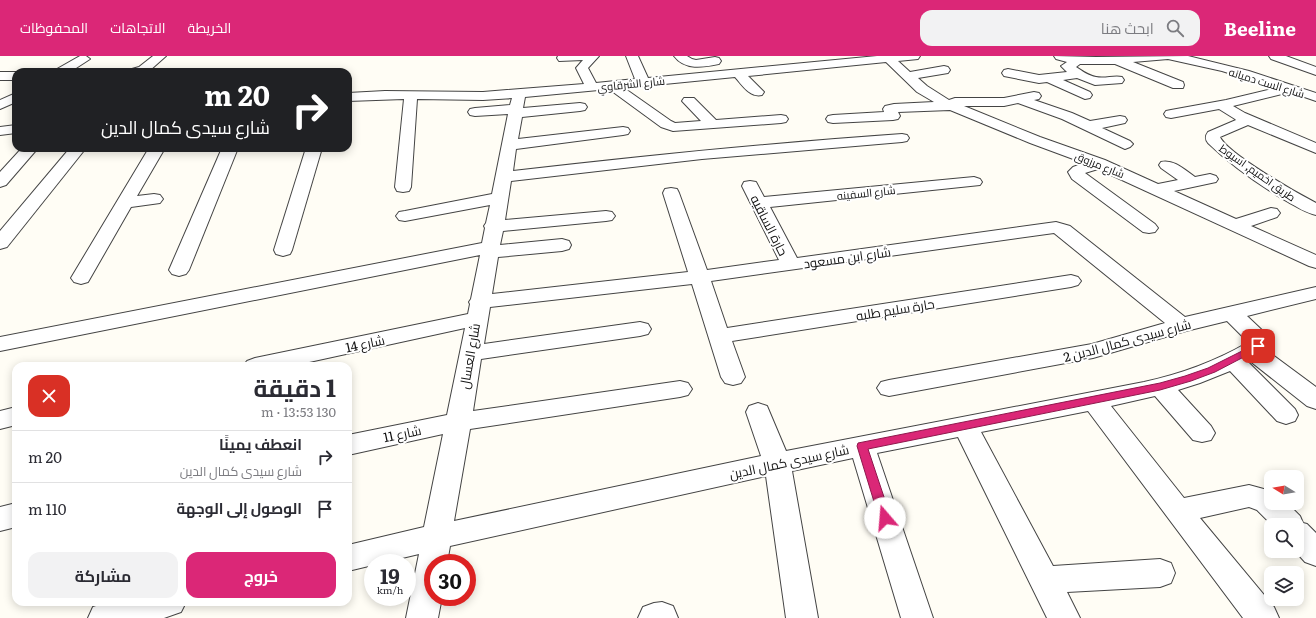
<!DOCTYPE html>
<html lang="ar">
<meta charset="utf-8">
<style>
body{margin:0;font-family:Literata,Cairo,serif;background:#f2f2f3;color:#2b2b33;direction:rtl;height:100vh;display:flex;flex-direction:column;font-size:15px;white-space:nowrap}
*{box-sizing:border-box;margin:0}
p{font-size:13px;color:#7c7c81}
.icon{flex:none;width:22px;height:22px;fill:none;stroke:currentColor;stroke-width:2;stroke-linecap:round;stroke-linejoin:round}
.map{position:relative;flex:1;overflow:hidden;direction:ltr}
.sheet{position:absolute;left:12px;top:306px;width:340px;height:244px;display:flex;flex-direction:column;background:#fff;border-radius:12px;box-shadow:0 2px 10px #0003;direction:rtl}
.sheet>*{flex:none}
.hud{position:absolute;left:12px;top:12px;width:340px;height:84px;border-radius:12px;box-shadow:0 2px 10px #0003;direction:rtl;background:#202124;color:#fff;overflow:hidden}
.needle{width:26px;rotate:281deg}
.fabs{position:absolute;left:1264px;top:414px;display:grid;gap:8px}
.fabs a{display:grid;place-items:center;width:40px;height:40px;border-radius:8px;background:#fff;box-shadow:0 2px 10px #0003;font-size:20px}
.speed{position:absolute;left:364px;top:498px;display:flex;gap:8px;font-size:20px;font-weight:700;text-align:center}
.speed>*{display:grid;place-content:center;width:52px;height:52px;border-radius:50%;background:#fff;box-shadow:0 2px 10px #0003;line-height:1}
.speed small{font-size:10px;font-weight:400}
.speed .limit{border:6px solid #d22;background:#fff;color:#111}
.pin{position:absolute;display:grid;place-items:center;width:34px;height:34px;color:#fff;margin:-17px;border-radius:8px;box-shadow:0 2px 6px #0006}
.me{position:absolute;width:44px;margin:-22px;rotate:342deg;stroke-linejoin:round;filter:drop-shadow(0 0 3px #0008)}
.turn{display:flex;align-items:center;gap:14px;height:84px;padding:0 16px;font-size:18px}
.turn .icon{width:52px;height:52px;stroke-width:2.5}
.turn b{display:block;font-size:28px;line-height:34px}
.round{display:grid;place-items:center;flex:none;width:42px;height:42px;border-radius:12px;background:#f2f2f3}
.summary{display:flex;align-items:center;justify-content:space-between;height:68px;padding:0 16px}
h1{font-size:24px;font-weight:700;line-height:30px}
.action{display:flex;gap:8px;margin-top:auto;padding:8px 16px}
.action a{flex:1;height:46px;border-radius:12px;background:#db2777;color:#fff;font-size:16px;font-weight:700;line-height:46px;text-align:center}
.action a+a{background:#f2f2f3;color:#2b2b33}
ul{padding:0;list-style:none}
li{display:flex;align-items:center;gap:12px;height:52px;padding:0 16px;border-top:1px solid #e1e1e2}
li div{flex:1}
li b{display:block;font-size:15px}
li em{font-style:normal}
header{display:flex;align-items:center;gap:24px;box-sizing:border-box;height:56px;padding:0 20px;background:#db2777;color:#fff}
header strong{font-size:19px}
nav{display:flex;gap:22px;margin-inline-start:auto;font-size:14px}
.search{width:280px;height:36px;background:#f2f2f3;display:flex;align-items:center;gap:10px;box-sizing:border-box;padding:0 14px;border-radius:12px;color:#7c7c81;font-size:15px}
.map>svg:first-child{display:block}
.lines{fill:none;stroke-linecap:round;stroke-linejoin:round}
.minor-casing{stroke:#444;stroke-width:2}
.minor{fill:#fff;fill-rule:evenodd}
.route{fill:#db2777;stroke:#8e194d}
.labels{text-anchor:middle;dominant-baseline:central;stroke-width:4;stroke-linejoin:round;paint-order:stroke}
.far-street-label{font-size:11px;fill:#111;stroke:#fff}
.street-label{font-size:13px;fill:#111;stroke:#fff}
</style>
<header>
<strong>Beeline</strong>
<div class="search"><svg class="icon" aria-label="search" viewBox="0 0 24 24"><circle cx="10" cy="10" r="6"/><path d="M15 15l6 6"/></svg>ابحث هنا</div>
<nav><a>الخريطة</a><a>الاتجاهات</a><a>المحفوظات</a></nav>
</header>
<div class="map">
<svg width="1316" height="562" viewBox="0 0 1316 562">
<rect width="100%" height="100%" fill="#fffdf5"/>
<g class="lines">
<defs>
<g id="minor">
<path d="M80,0H86L90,3L70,16H55L57,13Z"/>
<path d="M153,0H166L148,16H130L132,13L139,11Z"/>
<path d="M558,0H599L588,12L596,27L635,23L626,0H638L648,22L877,0H920L918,3L898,5L910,16L944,10L948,11L950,14L948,17L918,22L927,30L949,44L955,42H1004L1034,36L1039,37L1041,40L1039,43L1034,44L1072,57L1090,65L1120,60L1125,61L1127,64L1125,67L1102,72L1130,85L1133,88L1130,91L1125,93L1062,63L1018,47L1004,50H964L1040,81L1105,104L1158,128L1178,124L1161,112L1159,109L1161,106C1174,103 1185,114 1195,121L1210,118L1216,120L1218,123L1216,126L1174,135L1236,163L1271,152L1277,153L1280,157L1277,161L1251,170L1316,199V212L1309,210L1098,113L1085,117L1155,168L1158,172L1155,176L1149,177L1143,176L1072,123L1068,116L1073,111L1084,107L1030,87L950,54L898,56L900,60L898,63L893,64L833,67L828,66L826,63L828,60L833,59L884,56L883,53L885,50L894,48L934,46L917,36L886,6L748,20L764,36L762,39C750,42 742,29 735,21L624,32L671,65L675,67L701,65L682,45L684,42H694L716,64L781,59L786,60L788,63L786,66L781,67L673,75L661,71L609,33L525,41L523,52L580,47L585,48L587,51L585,54L580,55L522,61L518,83L623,71L628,72L630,75L628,78L623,79L516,93L513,115C642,100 772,87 902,78L907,79L909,82L907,85L902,86L702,103L511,125L505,164L606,155L612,156L615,160L612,164L606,165L503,175L500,189L562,183L569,185L571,189L569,193L562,195L498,201L492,238L688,216L663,137L665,133L671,132L677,133L679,137L707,214L779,204L742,130L744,126L750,125L756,126L764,141L974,121L980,123L982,126L980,129L770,151L797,202L1056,166L1070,170L1185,261L1316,231V243L1247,260L1265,277L1268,282L1269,290L1266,294L1316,331V353L1307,350L1250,305L1248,306L1295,353L1298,359L1295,365L1286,368L1277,365L1230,315L1200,327L1178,334L1211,370L1215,377L1211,384L1202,386L1193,384L1155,340L1111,350L1184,442L1249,429L1271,435V447H1287L1300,460L1303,467L1307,468L1316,477V510L1305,506L1295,495H1297V469H1272L1257,454L1249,451L1200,462L1274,551L1279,562H1243L1088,355L981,376L1053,510L1160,503L1171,507L1175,517L1171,527L1160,531L1067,536L1080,562H1047L958,381L877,397L933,562H901L853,402L792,415L818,562H786L766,420L450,490L447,507H433V541H442L438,562H406L419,498L381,507H373V509L348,515V489L424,471L443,378L348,399V379L447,359L465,272L291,310H243L247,305L255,302L468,258L470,248L469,246L471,243L480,199L0,295V281L482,187L485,172L484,170L486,167L490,149L405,165L399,164L396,160L399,156L405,155L492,138L508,58L475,60L470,59L468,56L470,53L475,52L510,49L512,42L483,44L417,43L411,131L409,135L403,136L397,135L395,131L404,43L348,45V37L385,35L483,36L584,28L576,12L583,4L559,5L557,2ZM1054,177L1165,267L1092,288L889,324L881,326L877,332L881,338L889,340L1093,302L1186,275L1227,265L1246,284L1247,287C1214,306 1180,318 1144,326L786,395L767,350L758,347L749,350L746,356L761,400L454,465L470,373L680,341L688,339L692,333L688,327L680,325L473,355L481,303L640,280L648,278L651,273L648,268L640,266L484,288L490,251L692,228L721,321L725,327L733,329L741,327L745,321L732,285L1071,231L1078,229L1081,225L1078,221L1071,219L727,272L711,225Z"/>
<path d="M674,0H687L692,3L696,4L715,1L719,2L721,5L719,8C704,11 685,15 674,0Z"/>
<path d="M1054,0L1096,1L1188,0L1249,15L1316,37V45L1290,36L1233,50L1245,57L1316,87V97L1248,69L1220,81C1228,98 1297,137 1316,147V159C1306,157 1297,151 1288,146C1259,129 1232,110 1208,87C1205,83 1205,80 1208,76L1236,64L1235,63L1219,53L1171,62L1166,61L1164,58L1166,55L1171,54L1226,44L1276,32L1222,15L1168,3L1133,6L1183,26L1184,29L1183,32H1173L1115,8H1080L1076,11C1082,15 1089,20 1096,21C1105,23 1114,19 1122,21L1124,24L1122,27L1095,29L1077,22L1063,24L1090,36L1092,39L1090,42L1085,43L1047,26L1039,27L1004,20L1002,17L1004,14L1008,13L1039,19L1067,16L1061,10L1067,6L1056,3Z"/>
<path d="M1269,0H1286L1316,11V19L1271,3Z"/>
<rect x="0" y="16" width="16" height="8"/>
<path d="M16,37V46L0,53V44Z"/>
<path d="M16,69V77L0,79V71Z"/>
<path d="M22,92H38L6,129L0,131V116Z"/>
<path d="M70,92H86L7,191L0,193V175Z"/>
<path d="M149,92H165L137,140L154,138L160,139L163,143L160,147L131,151L88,226L81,228L74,226L71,222Z"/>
<path d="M222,92H238L189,214L186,218L179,220L172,218L169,214Z"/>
<path d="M306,92H322L292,194L290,198L283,200L276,198L274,194Z"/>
<path d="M16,351V369L0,373V355Z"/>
<path d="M16,447V471L0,475V451Z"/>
<path d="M108,546H186L181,556L164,562H88L93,551Z"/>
<path d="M662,546L673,550L678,562H638L643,551L654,547Z"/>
</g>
</defs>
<!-- minor casing -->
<use href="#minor" class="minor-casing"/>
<!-- minor -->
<use href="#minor" class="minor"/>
</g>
<!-- route -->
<path class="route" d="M1258,287L1263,290L1261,292L1215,316L1191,325L1160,334L868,393L891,462L889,465L885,467L881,465L879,462L857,390L858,387L1160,327L1185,320L1208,312Z"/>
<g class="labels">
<!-- far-street labels -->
<g class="far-street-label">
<text transform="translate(1267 26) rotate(17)">شارع الست دميانه</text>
<text transform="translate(631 27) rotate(-6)">شارع الشرقاوي</text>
<text transform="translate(1100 108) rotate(22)">شارع مرزوق</text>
<text transform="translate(1258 116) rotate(35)">طريق اخميم, اسيوط</text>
<text transform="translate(866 136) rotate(-6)">شارع السفينه</text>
</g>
<!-- street labels -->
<g class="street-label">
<text transform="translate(770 169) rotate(63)">حارة الساقيه</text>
<text transform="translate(847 201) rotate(-8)">شارع ابن مسعود</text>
<text transform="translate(895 253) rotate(-9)">حارة سليم طلبه</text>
<text transform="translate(1127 284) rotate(-15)">شارع سيدى كمال الدين 2</text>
<text transform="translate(365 287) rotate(-12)">شارع 14</text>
<text transform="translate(469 300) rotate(-80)">شارع العسال</text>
<text transform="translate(402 377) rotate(-12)">شارع 11</text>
<text transform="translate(789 405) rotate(-12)">شارع سيدى كمال الدين</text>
</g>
</g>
</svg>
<div class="fabs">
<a><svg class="needle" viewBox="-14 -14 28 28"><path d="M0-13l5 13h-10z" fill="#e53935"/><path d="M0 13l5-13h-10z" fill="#7c7c81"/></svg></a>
<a><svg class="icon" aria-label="search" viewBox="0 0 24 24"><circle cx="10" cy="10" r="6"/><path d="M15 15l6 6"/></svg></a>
<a><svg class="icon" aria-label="layers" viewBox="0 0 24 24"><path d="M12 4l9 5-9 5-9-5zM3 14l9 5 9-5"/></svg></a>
</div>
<div class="speed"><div>19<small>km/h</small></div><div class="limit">30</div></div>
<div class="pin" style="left:1258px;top:290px;background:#d93025"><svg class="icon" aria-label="arrive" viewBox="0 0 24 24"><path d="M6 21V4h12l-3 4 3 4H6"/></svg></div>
<svg class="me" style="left:885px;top:462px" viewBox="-20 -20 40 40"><circle r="19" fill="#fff"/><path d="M0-13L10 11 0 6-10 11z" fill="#db2777"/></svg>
<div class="hud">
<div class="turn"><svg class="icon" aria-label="right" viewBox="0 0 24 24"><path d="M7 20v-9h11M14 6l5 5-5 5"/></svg><div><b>20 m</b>شارع سيدى كمال الدين</div></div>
</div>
<section class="sheet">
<div class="summary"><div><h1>1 دقيقة</h1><p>130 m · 13:53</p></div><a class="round" style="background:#d93025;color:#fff"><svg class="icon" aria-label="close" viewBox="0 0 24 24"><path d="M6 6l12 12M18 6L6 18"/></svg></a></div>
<ul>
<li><svg class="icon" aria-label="right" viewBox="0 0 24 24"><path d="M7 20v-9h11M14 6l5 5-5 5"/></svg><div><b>انعطف يمينًا</b><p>شارع سيدى كمال الدين</p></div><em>20 m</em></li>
<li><svg class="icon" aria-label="arrive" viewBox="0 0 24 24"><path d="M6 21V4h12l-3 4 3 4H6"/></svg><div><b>الوصول إلى الوجهة</b></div><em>110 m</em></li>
</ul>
<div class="action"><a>خروج</a><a>مشاركة</a></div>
</section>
</div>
